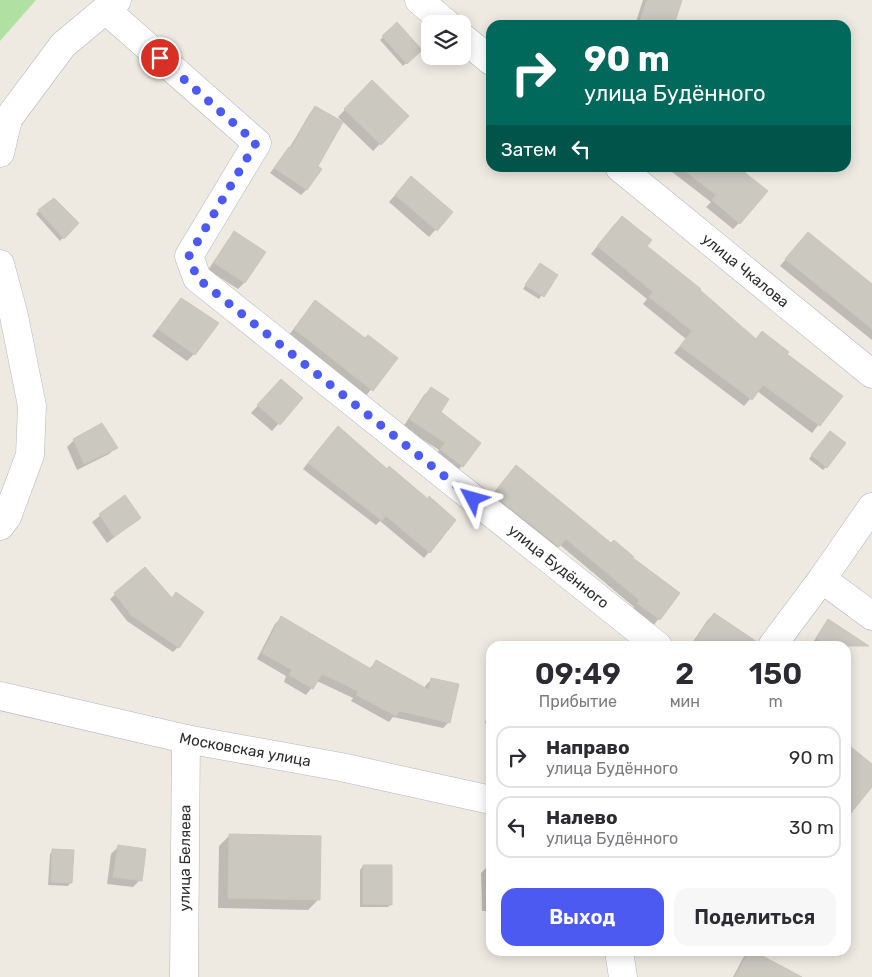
<!DOCTYPE html>
<html lang="ru">
<meta charset="utf-8">
<style>
body{margin:0;font-family:Rubik,sans-serif;background:#f7f7f7;color:#2b2b33;height:100vh;display:flex;flex-direction:column;font-size:19px;white-space:nowrap}
*{box-sizing:border-box;margin:0}
p{font-size:16px;color:#7c7c81}
.icon{flex:none;width:28px;height:28px;fill:none;stroke:currentColor;stroke-width:2;stroke-linecap:round;stroke-linejoin:round}
.map{position:relative;flex:1;overflow:hidden}
.side{position:absolute;left:486px;top:641px;width:365px;height:315px;display:flex;flex-direction:column;background:#fff;border-radius:15px;box-shadow:0 2px 12px #0003}
.side>*{flex:none}
.hud{position:absolute;left:486px;top:20px;width:365px;height:152px;border-radius:15px;box-shadow:0 2px 12px #0003;background:#00695c;color:#fff;overflow:hidden}
.fabs{position:absolute;left:421px;top:15px;display:grid;gap:10px}
.fabs a{display:grid;place-items:center;width:50px;height:50px;border-radius:10px;background:#fff;box-shadow:0 2px 12px #0003;font-size:25px}
.pin{position:absolute;display:grid;place-items:center;width:42px;height:42px;color:#fff;margin:-21px;border:2px solid #fff;border-radius:50%;box-shadow:0 1px 5px #0007}
.me{position:absolute;width:55px;margin:-28px;rotate:309deg;stroke-linejoin:round;filter:drop-shadow(0 0 4px #0008)}
.turn{display:flex;align-items:center;gap:18px;height:105px;padding:0 15px;font-size:22px}
.turn .icon{width:65px;height:65px;stroke-width:2.5}
.turn b{display:block;font-size:35px;line-height:42px}
.then{display:flex;align-items:center;height:48px;padding:0 15px;background:#0003;gap:10px;font-size:19px}
.eta{display:flex;justify-content:space-evenly;align-items:center;height:85px;text-align:center}
.eta b{font-size:30px;font-weight:600;line-height:35px}
.action{display:flex;gap:10px;margin-top:auto;padding:10px 15px}
.action a{flex:1;height:58px;border-radius:15px;background:#4c5af1;color:#fff;font-size:20px;font-weight:600;line-height:58px;text-align:center}
.action a+a{background:#f7f7f7;color:#2b2b33}
ul{padding:0;list-style:none}
li{display:flex;align-items:center;gap:15px;height:62px;margin:0 10px 8px;padding:0 5px;border:2px solid #e1e1e2;border-radius:15px}
li div{flex:1}
li b{display:block;font-size:19px}
li em{font-style:normal}
.map>svg:first-child{display:block}
.green{fill:#b1e1a2}
.shadow{fill:#0003}
.building{fill:#cac8bf;stroke:#cac6bb}
.lines{fill:none;stroke-linecap:round;stroke-linejoin:round}
.minor-casing{stroke:#b5b6c0;stroke-width:29}
.tertiary-casing{stroke:#b5b6c0;stroke-width:29}
.minor{stroke:#fff;stroke-width:28}
.tertiary{stroke:#fff;stroke-width:28}
.route{stroke:#4c5af1;stroke-width:9;stroke-dasharray:0 16.2}
.labels{text-anchor:middle;dominant-baseline:central;stroke-width:5;stroke-linejoin:round;paint-order:stroke}
.street-label{font-size:15px;fill:#2e2e2e;stroke:#fff}
</style>
<div class="map">
<svg width="872" height="977" viewBox="0 0 872 977">
<rect width="100%" height="100%" fill="#eeeae2"/>
<!-- green -->
<path class="green" d="M0,0H36L0,41Z"/>
<!-- shadow -->
<g class="shadow">
<path d="M643,0H680L672,25H635Z"/>
<path d="M397,24L420,50L403,66L380,40Z"/>
<path d="M372,82L407,116L373,151L338,117Z"/>
<path d="M315,107L306,190L301,195L270,173L290,147L310,113Z"/>
<path d="M663,168H731L736,172L739,223L733,229L706,207L711,202L667,168L666,169Z"/>
<path d="M404,185L451,212L429,237L389,202Z"/>
<path d="M39,211L77,223L60,241L36,214Z"/>
<path d="M615,224L646,246L698,290L755,340L785,354L841,396L812,433L757,391L744,406L674,353L686,339L643,304L647,299L591,254Z"/>
<path d="M235,233L244,283L238,289L208,270L228,240Z"/>
<path d="M802,240L872,292V340L780,266Z"/>
<path d="M537,268L557,275L539,299L523,289Z"/>
<path d="M181,300L194,354L187,361L152,336Z"/>
<path d="M315,302L365,339L396,358L365,397L288,336Z"/>
<path d="M274,388L301,398L272,431L251,413Z"/>
<path d="M431,389L439,412L462,466L455,473L434,457L439,450L403,427L424,395Z"/>
<path d="M332,433L429,552L424,558L380,521L376,525L303,469Z"/>
<path d="M827,435L826,467L823,470L809,459Z"/>
<path d="M74,440L116,448L109,454L77,470L67,447Z"/>
<path d="M510,473L631,558L678,594L653,626L632,610L634,607L560,545L552,552L488,501Z"/>
<path d="M124,497L139,518L107,543L92,522Z"/>
<path d="M145,568L171,598L176,593L178,647L173,652L127,621L110,599Z"/>
<path d="M714,614L744,634L735,646H690L707,621Z"/>
<path d="M282,617L369,669L376,662L425,689V686L431,680L449,722L443,728L393,717L389,722L351,701L353,698L317,681L306,695L284,682L286,676L257,659L275,624Z"/>
<path d="M829,621L850,635L843,646H810Z"/>
<path d="M491,703V726L485,723Z"/>
<path d="M230,835L318,900L308,910L218,908L219,846Z"/>
<path d="M118,847L140,880L133,887L107,884L111,854Z"/>
<path d="M53,851L71,882L68,886L48,885L50,854Z"/>
<path d="M363,866L391,904L388,907H360V870Z"/>
<path d="M488,866H491V911H482L481,873Z"/>
<path d="M749,951L772,977H733L743,958Z"/>
</g>
<!-- building -->
<g class="building">
<path d="M647,0H682L674,25H653L640,21Z"/>
<path d="M397,22L422,50L407,64L382,36Z"/>
<path d="M372,80L409,116L381,145L344,109Z"/>
<path d="M315,106L343,122L318,166L322,169L307,190L274,168L289,147L291,148Z"/>
<path d="M681,168H739L768,191L740,224L712,200L716,195Z"/>
<path d="M411,176L453,212L437,231L395,195Z"/>
<path d="M54,198L79,223L64,239L38,210Z"/>
<path d="M622,216L652,240L647,246L701,289L700,290L756,339L762,331L789,352L787,354L843,396L820,426L763,385L752,400L680,346L692,331L649,297L653,292L597,246Z"/>
<path d="M234,231L266,252L245,283L214,263Z"/>
<path d="M808,232L872,284V329L785,259Z"/>
<path d="M540,263L558,275L544,297L525,285Z"/>
<path d="M181,298L219,323L195,355L158,329Z"/>
<path d="M315,300L365,338L368,335L398,358L373,391L294,329Z"/>
<path d="M281,379L303,398L280,425L257,405Z"/>
<path d="M431,387L449,399L441,412L481,443L463,467L440,449L445,443L409,419Z"/>
<path d="M102,423L118,448L84,464L73,439Z"/>
<path d="M338,426L387,469L389,466L428,499L429,496L456,520L430,553L386,516L382,521L308,463Z"/>
<path d="M830,431L846,443L827,468L811,455Z"/>
<path d="M516,465L611,543L614,540L634,557L633,558L680,593L660,620L637,603L639,600L566,539L559,547L493,494Z"/>
<path d="M125,495L141,518L114,537L99,514Z"/>
<path d="M145,567L172,598L176,592L204,612L179,648L132,616L114,593Z"/>
<path d="M714,613L757,642V646H691Z"/>
<path d="M281,616L371,669L376,660L429,690L431,678L459,684L450,723L399,711L396,716L356,695L358,691L322,674L313,689L289,675L292,670L262,653Z"/>
<path d="M828,619L869,646H828L816,638Z"/>
<path d="M846,743L872,764V787L846,819Z"/>
<path d="M229,834L321,836L320,900L228,898Z"/>
<path d="M118,845L146,849L142,881L113,877Z"/>
<path d="M52,849L74,850L72,883L51,882Z"/>
<path d="M363,865H392V905L363,904Z"/>
<path d="M749,951H753L802,977H735Z"/>
</g>
<g class="lines">
<defs>
<g id="minor">
<path d="M419,0L447,24"/>
<path id="s1" d="M106,10L257,143L189,256L197,278L658,646"/>
<path d="M462,37L491,61"/>
<path id="s2" d="M620,168L872,374"/>
<path d="M822,579L872,616"/>
<path d="M772,646L822,579L872,507"/>
<path id="s3" d="M0,696L186,739L341,767L491,800"/>
<path d="M619,951L623,977"/>
<path id="s4" d="M184,977L186,739"/>
</g>
<g id="tertiary">
<path d="M0,153L8,119L63,45L117,0"/>
<path d="M0,264L14,316L32,406L30,455L7,517L0,526"/>
</g>
</defs>
<!-- minor casing -->
<use href="#minor" class="minor-casing"/>
<!-- tertiary casing -->
<use href="#tertiary" class="tertiary-casing"/>
<!-- minor -->
<use href="#minor" class="minor"/>
<!-- tertiary -->
<use href="#tertiary" class="tertiary"/>
</g>
<g class="lines">
<!-- route -->
<path class="route" d="M160,58L256,143L189,256L197,278L473,499"/>
</g>
<g class="labels">
<!-- street labels -->
<g class="street-label">
<text stroke="none"><textPath href="#s2" startOffset="162">улица Чкалова</textPath></text>
<text stroke="none"><textPath href="#s1" startOffset="819">улица Будённого</textPath></text>
<text stroke="none"><textPath href="#s3" startOffset="251">Московская улица</textPath></text>
<text stroke="none"><textPath href="#s4" startOffset="119">улица Беляева</textPath></text>
</g>
</g>
</svg>
<div class="fabs">
<a><svg class="icon" aria-label="layers" viewBox="0 0 24 24"><path d="M12 4l9 5-9 5-9-5zM3 14l9 5 9-5"/></svg></a>
</div>
<div class="pin" style="left:160px;top:58px;background:#d93025"><svg class="icon" aria-label="arrive" viewBox="0 0 24 24"><path d="M6 21V4h12l-3 4 3 4H6"/></svg></div>
<svg class="me" style="left:473px;top:499px" viewBox="-20 -20 40 40"><path d="M0-17L14 15 0 8-14 15z" fill="#4c5af1" stroke="#fff" stroke-width="4"/></svg>
<div class="hud">
<div class="turn"><svg class="icon" aria-label="right" viewBox="0 0 24 24"><path d="M7 20v-9h11M14 6l5 5-5 5"/></svg><div><b>90 m</b>улица Будённого</div></div>
<div class="then">Затем<svg class="icon" aria-label="left" viewBox="0 0 24 24"><path d="M17 20v-9H6M10 6l-5 5 5 5"/></svg></div>
</div>
<section class="side">
<div class="eta">
<div><b>09:49</b><p>Прибытие</p></div>
<div><b>2</b><p>мин</p></div>
<div><b>150</b><p>m</p></div>
</div>
<ul>
<li><svg class="icon" aria-label="right" viewBox="0 0 24 24"><path d="M7 20v-9h11M14 6l5 5-5 5"/></svg><div><b>Направо</b><p>улица Будённого</p></div><em>90 m</em></li>
<li><svg class="icon" aria-label="left" viewBox="0 0 24 24"><path d="M17 20v-9H6M10 6l-5 5 5 5"/></svg><div><b>Налево</b><p>улица Будённого</p></div><em>30 m</em></li>
</ul>
<div class="action"><a>Выход</a><a>Поделиться</a></div>
</section>
</div>
